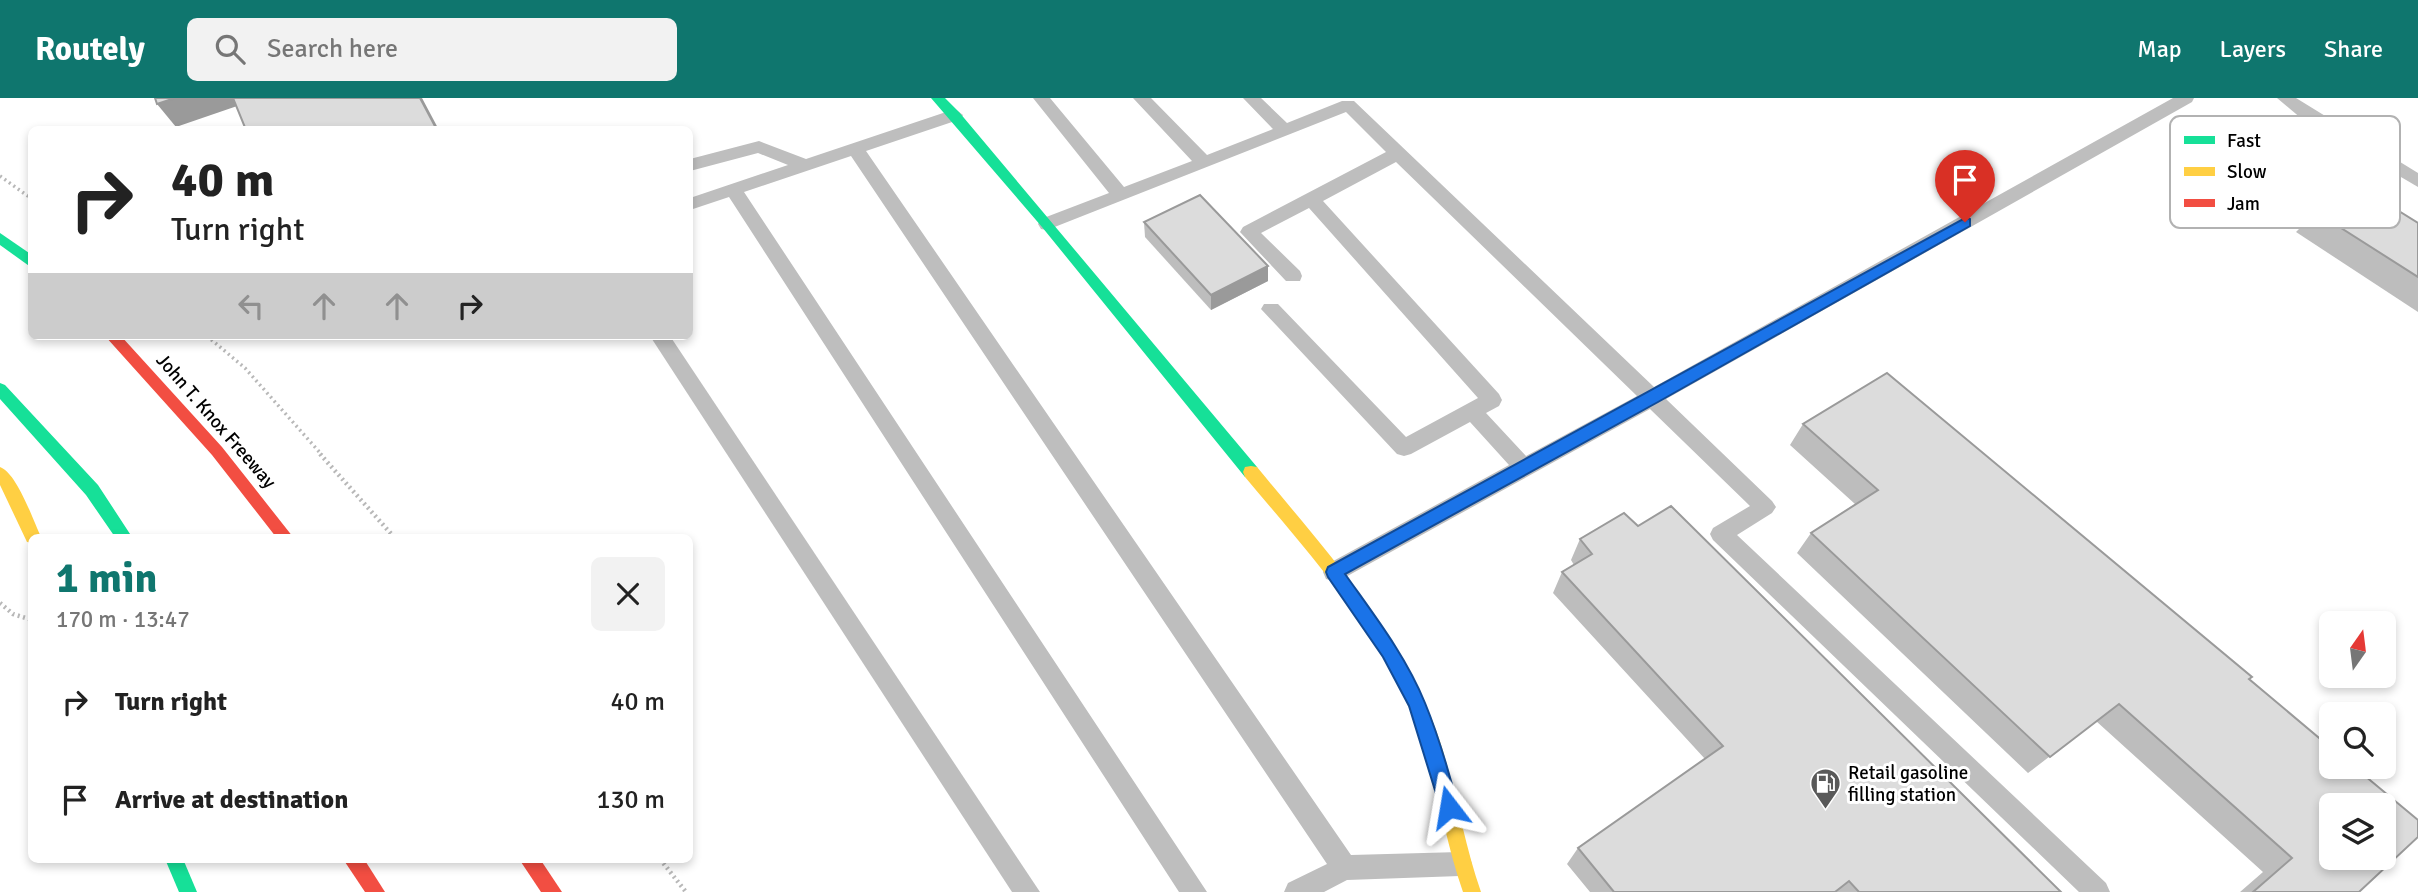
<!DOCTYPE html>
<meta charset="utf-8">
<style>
body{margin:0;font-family:Signika,sans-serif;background:#f2f2f2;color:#222;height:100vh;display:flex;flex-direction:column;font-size:26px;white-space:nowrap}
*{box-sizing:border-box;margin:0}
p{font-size:23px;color:#767676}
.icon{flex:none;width:38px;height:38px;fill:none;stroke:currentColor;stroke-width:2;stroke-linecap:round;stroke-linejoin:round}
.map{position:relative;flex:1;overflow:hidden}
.sheet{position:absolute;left:28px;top:436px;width:665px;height:329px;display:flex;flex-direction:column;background:#fff;border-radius:10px;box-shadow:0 4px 10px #0003}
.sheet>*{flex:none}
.hud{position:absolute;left:28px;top:28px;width:665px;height:214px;border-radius:10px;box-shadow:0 4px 10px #0003;background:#fff;color:#222;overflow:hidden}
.needle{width:46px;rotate:14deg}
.fabs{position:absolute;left:2319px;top:513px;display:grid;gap:14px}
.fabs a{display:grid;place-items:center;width:77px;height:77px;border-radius:10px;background:#fff;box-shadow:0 4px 10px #0003;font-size:35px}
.pin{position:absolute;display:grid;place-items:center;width:60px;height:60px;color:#fff;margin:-72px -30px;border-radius:50% 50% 50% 0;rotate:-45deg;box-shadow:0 0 7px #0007}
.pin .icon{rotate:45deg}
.me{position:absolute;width:77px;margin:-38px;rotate:346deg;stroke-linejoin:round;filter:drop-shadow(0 0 5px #0008)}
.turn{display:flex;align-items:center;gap:24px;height:147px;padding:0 28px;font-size:32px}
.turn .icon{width:91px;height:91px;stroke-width:2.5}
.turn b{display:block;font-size:49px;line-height:60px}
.lanes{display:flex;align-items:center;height:66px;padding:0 28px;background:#0003;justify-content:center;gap:35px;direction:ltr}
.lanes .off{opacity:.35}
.round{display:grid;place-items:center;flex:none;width:74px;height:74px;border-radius:10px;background:#f2f2f2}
.headline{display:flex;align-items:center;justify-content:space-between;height:119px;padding:0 28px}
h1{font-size:42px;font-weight:800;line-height:52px;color:#0f766e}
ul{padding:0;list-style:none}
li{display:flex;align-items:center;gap:21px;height:98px;padding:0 28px}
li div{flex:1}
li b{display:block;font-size:26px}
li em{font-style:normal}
header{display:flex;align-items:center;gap:42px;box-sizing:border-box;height:98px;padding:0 35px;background:#0f766e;color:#fff}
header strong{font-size:33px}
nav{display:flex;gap:38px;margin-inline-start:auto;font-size:24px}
.search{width:490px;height:63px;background:#f2f2f2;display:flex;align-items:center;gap:18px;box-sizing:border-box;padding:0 24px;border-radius:10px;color:#767676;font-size:26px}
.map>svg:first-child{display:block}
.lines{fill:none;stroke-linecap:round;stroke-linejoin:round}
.path-far1{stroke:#b8b8b8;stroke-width:3.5;stroke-dasharray:2 3.5;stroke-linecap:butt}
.path{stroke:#b8b8b8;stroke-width:4.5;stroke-dasharray:2 3.5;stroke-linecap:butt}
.lane{fill:#bebebe;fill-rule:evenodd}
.fast{fill:#16e098;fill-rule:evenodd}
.slow{fill:#ffcf43;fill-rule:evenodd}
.jam{fill:#f24e42;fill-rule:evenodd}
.wall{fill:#bdbdbd}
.shaded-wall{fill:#9a9a9a}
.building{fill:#dcdcdc;stroke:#9a9a9a;stroke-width:2;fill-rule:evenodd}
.route{fill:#1a73e8;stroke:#114b97;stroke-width:2}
.labels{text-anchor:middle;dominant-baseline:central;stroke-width:6;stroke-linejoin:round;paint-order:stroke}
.street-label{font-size:19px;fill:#000;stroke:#fff}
.poi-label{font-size:19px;fill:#000;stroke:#fff;text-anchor:start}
.key{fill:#fff;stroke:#b2b2b2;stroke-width:2}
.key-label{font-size:19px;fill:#000}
</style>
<header>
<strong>Routely</strong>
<div class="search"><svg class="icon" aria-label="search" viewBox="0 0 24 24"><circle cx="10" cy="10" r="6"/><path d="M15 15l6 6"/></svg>Search here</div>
<nav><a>Map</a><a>Layers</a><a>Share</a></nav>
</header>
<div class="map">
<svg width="2418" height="794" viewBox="0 0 2418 794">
<rect width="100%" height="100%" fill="#fff"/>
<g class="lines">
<!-- path-far1 -->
<g class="path-far1">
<path d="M0,78L32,101"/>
<path d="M207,238L245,270L322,357"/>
</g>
<!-- path -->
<g class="path">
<path d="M320,356L394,439"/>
<path d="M0,505L13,516L32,522"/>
<path d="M660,761L686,794"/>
</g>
<!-- lane -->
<g class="lane">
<path d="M1033,0H1050L1124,89L1192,63L1133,0H1151L1207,57L1273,31L1243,0H1261L1287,25L1342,3H1354L1654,289L2173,0H2194L2192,4L1666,301L1772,403L1776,409L1772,415L1737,437L2106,785L2110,794H2079L1713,442L1710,436L1713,430L1750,408L1650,311L1342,481L1334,483L1326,481L1323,474L1326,467L1509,367L1470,324L1411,356L1404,358L1397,356L1261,211L1264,206H1278L1406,339L1478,300L1309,110L1261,135L1300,173L1302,178L1300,183H1286L1240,134L1243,129L1386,54L1346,14L1047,132L1041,131L1038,126L1041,121L1109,95ZM1396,64L1637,298L1526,358L1486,315L1499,308L1502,302L1499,296L1323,103Z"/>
<path d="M2277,0H2296L2418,75V89L2302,21Z"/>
<path d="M955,11L963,17L961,21L866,53L1351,757L1460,754L1469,757L1472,766L1469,775L1460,778L1347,782L1324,794H1284L1288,785L1327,766L851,58L744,94L1207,794H1179L729,99L690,112V100L788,67L758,55L690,73V61L759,43L806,61Z"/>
<path d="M650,238H670L1040,794H1012Z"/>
</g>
<!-- fast -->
<g class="fast">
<path d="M931,0H945L959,14L1257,369L1259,374L1257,379H1245L1042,129Z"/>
<path d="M0,135L32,157V170L0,147Z"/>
<path d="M0,285L5,287L98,387L132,439H115L86,397L0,301Z"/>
<path d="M165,761H183L197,794H179Z"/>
</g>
<!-- slow -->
<g class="slow">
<path d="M1251,368L1257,369C1321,447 1392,524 1431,619C1454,675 1461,737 1481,794H1463C1443,737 1436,675 1413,619C1376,528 1307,453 1245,379L1243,374L1245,369Z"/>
<path d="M0,369C17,375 33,422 41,439H32V445L27,444L0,387Z"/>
</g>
<!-- jam -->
<g class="jam">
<path d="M105,238H121L222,349L293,439H276L212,357Z"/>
<path d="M343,761H364L385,794H365Z"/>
<path d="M519,761H540L562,794H541Z"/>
</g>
</g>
<!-- wall -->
<g class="wall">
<path d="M2316,114L2418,125V214L2296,134Z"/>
<path d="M1144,124L1268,168V183L1211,212L1145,139Z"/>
<path d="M1803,326L2249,581L2359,794H2240L2263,774L2096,623L2028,675L1797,455L1811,435L1855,406L1790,347Z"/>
<path d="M1638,428L2061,794H1590L1567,766L1578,750L1705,661L1553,495L1562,474L1574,467L1571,462L1580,441Z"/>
</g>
<!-- shaded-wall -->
<g class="shaded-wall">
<path d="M175,0H238L243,6L176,29L157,6Z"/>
<path d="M420,0H422L439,32H437Z"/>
<path d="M1268,168V183L1211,212V197Z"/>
</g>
<!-- building -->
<g class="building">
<path d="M155,0H175L157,6Z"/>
<path d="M233,0H420L437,32H246Z"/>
<path d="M2357,87L2418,125V179L2316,114Z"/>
<path d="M1200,97L1268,168L1211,197L1144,124Z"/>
<path d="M1887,275L2252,579L2249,581L2331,650V668H2353L2418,722V739L2359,794H2253L2292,760L2119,606L2050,659L1811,435L1878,392L1803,326ZM2331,707H2384V760H2331Z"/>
<path d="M1671,408L2061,794H1859L1849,783L1835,794H1614L1578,750L1723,648L1562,474L1592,456L1580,441L1624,415L1638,428Z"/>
</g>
<!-- route -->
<path class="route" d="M1965,120L1970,121V128L1658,304L1345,476C1374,517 1406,558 1425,605C1439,639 1449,674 1458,709L1455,715L1449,718L1442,715L1409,608L1383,559L1328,479L1326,474L1328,469Z"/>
<!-- icons -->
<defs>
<symbol id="fuel-pin" viewBox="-11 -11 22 30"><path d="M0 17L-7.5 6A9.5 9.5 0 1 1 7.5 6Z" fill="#595959" stroke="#fff"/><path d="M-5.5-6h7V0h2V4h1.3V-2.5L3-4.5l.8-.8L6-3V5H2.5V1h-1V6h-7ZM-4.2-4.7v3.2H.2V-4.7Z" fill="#fff"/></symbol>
</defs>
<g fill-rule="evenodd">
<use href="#fuel-pin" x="1808" y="668" width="35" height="47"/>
</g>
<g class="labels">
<!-- street labels -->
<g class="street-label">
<text transform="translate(216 323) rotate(49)">John T. Knox Freeway</text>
</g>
<!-- poi labels -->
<g class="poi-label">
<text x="1848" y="675">Retail gasoline<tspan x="1848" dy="22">filling station</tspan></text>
</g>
</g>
<!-- legend -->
<rect x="2170" y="18" width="230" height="112" rx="10" class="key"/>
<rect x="2184" y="38" width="31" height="8" fill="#16e098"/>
<rect x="2184" y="69" width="31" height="9" fill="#ffcf43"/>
<rect x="2184" y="101" width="31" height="8" fill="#f24e42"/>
<g class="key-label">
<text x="2227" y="49">Fast</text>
<text x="2227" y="80">Slow</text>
<text x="2227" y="112">Jam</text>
</g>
</svg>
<div class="fabs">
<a><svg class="needle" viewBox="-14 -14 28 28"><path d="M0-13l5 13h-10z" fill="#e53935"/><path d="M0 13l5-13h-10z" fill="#767676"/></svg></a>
<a><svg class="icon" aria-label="search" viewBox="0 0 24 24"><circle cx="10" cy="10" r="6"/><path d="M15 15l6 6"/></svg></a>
<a><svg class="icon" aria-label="layers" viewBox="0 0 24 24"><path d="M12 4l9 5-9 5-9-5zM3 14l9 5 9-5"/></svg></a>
</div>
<div class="pin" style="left:1965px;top:124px;background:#d93025"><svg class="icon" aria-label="arrive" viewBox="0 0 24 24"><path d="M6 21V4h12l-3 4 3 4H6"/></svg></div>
<svg class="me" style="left:1449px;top:709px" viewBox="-20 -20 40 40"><path d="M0-17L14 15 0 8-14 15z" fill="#1a73e8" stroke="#fff" stroke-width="4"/></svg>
<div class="hud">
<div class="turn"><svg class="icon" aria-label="right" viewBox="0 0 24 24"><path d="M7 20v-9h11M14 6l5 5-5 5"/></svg><div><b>40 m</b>Turn right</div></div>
<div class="lanes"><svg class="icon off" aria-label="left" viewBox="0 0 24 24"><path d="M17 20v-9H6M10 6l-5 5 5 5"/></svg><svg class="icon off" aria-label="ahead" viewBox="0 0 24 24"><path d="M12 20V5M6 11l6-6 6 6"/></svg><svg class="icon off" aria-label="ahead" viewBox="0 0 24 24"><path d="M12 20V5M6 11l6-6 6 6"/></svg><svg class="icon" aria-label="right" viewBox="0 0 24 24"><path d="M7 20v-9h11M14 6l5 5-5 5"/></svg></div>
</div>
<section class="sheet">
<div class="headline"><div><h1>1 min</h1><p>170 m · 13:47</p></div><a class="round"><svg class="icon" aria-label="close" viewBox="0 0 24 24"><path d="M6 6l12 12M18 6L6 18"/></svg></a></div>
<ul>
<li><svg class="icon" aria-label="right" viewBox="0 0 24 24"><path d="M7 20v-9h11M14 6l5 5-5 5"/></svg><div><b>Turn right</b></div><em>40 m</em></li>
<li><svg class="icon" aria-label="arrive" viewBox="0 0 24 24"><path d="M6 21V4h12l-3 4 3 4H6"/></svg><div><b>Arrive at destination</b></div><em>130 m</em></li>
</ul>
</section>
</div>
